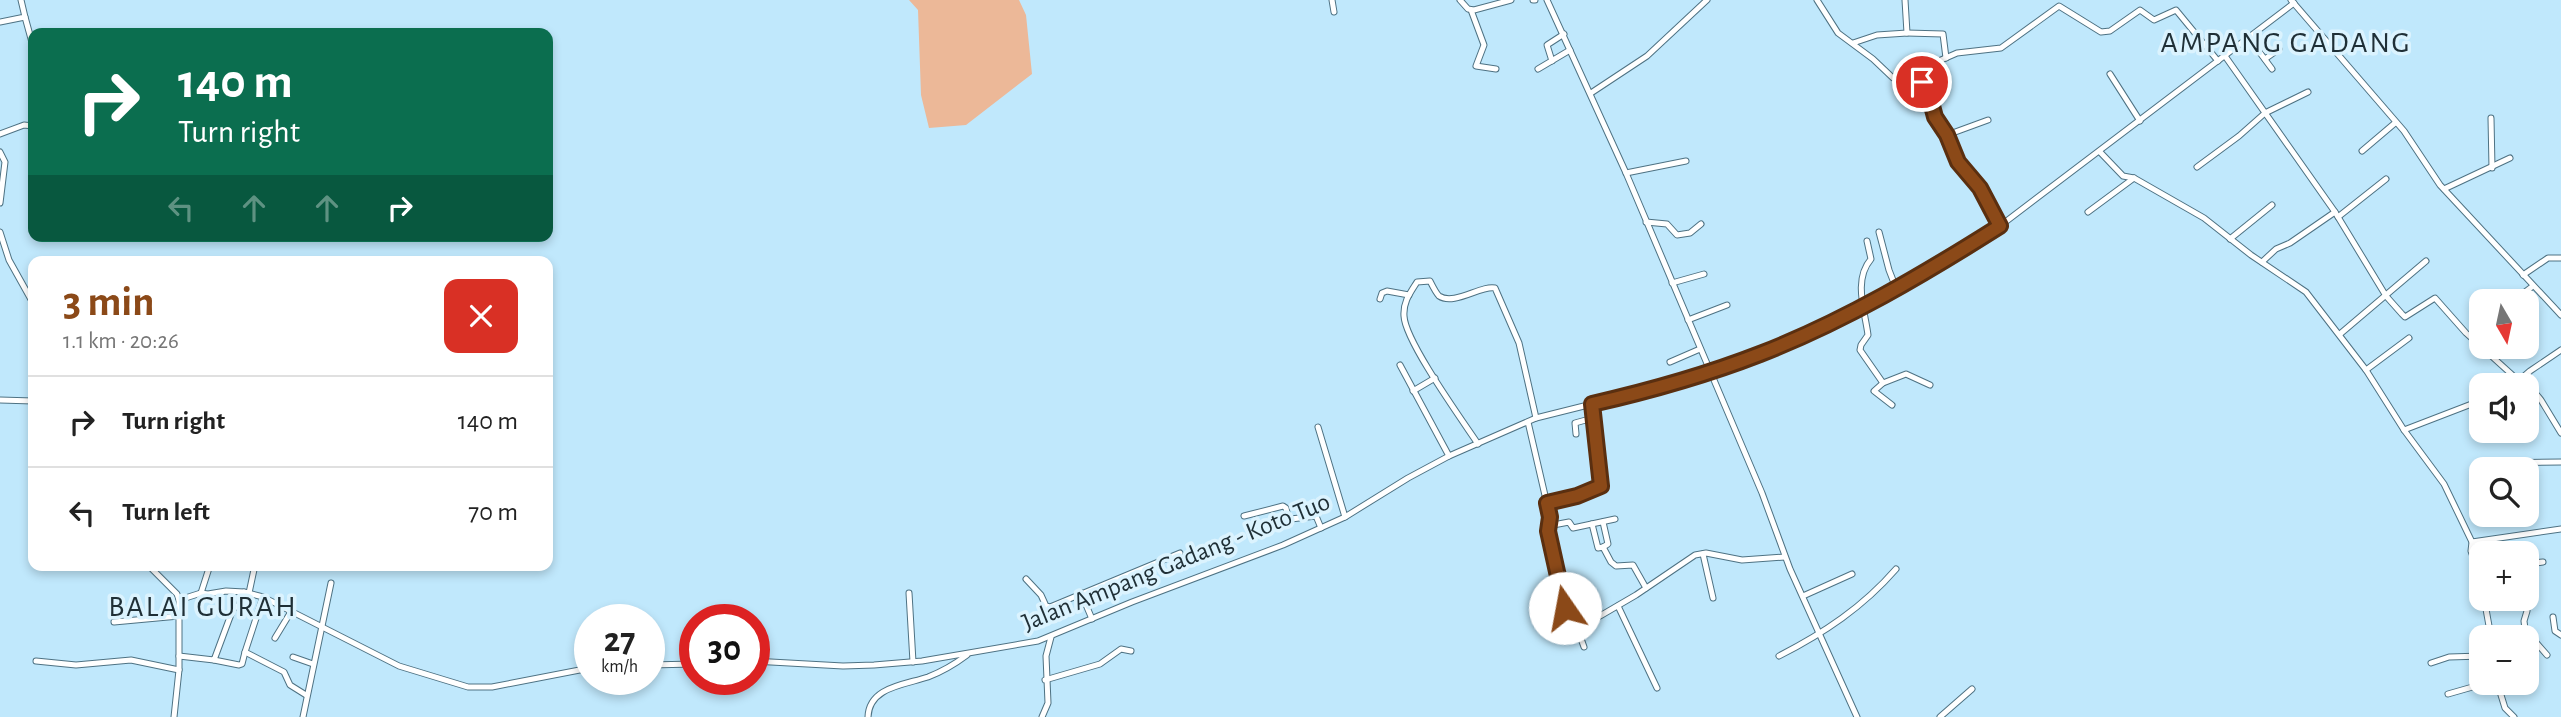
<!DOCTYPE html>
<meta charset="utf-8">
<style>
body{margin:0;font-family:"Alegreya Sans",sans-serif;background:#f2f2f2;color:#222;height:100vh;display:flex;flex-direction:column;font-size:26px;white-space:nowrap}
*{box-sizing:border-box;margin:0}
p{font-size:23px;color:#767676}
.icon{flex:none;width:38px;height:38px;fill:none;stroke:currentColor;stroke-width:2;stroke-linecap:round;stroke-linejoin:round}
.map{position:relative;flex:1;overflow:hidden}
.panel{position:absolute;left:28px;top:256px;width:525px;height:315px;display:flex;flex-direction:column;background:#fff;border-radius:14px;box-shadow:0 4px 10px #0003}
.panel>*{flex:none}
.hud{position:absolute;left:28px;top:28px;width:525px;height:214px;border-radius:14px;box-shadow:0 4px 10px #0003;background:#0b6e4f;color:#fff;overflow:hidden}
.needle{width:46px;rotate:171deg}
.buttons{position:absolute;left:2469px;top:289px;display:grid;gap:14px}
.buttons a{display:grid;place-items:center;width:70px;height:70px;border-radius:14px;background:#fff;box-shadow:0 4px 10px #0003;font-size:35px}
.speed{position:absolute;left:574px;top:604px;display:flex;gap:14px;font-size:35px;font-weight:700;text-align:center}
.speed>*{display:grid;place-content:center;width:91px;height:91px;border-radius:50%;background:#fff;box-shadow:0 4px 10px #0003;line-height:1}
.speed small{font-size:18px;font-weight:400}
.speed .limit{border:10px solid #d22;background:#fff;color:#111}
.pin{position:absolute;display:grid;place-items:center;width:60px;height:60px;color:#fff;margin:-30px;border:4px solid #fff;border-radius:50%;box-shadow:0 2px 7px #0007}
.me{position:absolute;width:77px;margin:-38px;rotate:348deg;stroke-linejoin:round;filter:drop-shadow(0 0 5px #0008)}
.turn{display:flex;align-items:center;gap:24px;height:147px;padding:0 35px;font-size:32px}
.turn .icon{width:91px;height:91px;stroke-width:2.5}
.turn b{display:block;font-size:49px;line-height:60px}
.lanes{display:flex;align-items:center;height:66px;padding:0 35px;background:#0003;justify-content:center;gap:35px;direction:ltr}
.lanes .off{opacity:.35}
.round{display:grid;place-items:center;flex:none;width:74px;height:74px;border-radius:14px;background:#f2f2f2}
.headline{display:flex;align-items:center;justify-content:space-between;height:119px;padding:0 35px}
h1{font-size:42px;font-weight:600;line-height:52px;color:#8b4918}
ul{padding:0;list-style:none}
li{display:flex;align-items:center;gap:21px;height:91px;padding:0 35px;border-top:2px solid #e0e0e0}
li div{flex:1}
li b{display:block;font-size:26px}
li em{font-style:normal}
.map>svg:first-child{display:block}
.green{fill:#ecb898}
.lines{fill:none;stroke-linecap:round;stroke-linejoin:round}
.minor-casing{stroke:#4e7283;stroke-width:7}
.minor{stroke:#fff;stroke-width:5}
.route-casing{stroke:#5a2f10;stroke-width:18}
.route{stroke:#8b4918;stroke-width:12}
.labels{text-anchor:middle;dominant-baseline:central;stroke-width:7;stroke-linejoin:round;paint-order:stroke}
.street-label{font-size:26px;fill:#1f2f36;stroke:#dbf3fe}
.quarter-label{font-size:30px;letter-spacing:2px;fill:#1f2f36;stroke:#dbf3fe}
</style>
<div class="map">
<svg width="2561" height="717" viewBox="0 0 2561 717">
<rect width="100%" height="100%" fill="#c0e8fc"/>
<!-- green -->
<path class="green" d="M909,0H1019L1026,15L1032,74L966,125L929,128L921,95L918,10Z"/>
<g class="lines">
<defs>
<g id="minor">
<path d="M1332,0L1334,12"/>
<path d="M1460,0L1468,9L1474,10L1511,0"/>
<path d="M1533,0H1535"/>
<path d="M1547,0L1626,173L1762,493L1790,569L1857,717"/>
<path d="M1817,0L1838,33L1873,59L1893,78L1925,84L1937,123L1947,135L1958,162L1980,188L2000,226"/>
<path d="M2291,0L2404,131L2440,185L2561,315"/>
<path d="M1471,10L1484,45L1476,66L1496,69"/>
<path d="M25,17L33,46"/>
<path d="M0,22L25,17L21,0"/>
<path d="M1907,33L1943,34L1946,58"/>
<path d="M2249,38L2272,69"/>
<path d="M1853,43L1877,35L1907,33L1905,0"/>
<path d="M2225,56L2335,212L2386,296L2402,314L2405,317L2435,298L2466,333L2519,381"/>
<path d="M2265,59L2279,49"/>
<path d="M1552,61L1547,45L1564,34"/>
<path d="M1538,69L1570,50"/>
<path d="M2110,74L2140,121"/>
<path d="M1925,84L1941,60L1957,53L2001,48L2059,6L2101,32L2110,31L2140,10L2154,20L2176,10L2218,61"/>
<path d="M1591,93L1647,56L1707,0"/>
<path d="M2491,118L2492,168"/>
<path d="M0,134L24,125L33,126"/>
<path d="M1947,135L1988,120"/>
<path d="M2362,151L2395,123"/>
<path d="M0,152L5,162L0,203"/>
<path d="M2100,152L2123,176L2134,178L2204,218L2251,255L2306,292L2366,370L2404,430L2444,484L2472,542L2471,551L2482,582"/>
<path d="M2197,167L2239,136L2265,113L2308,92"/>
<path d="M1626,173L1686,161"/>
<path d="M2444,189L2510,158"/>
<path d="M2088,212L2134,178"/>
<path d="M2338,217L2386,179"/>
<path d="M1646,222L1667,224L1677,235L1690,233L1701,224"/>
<path d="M0,232L9,260L33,303"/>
<path d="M1879,232L1889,270L1896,288"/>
<path d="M2230,239L2272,205"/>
<path d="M1867,241L1871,259C1853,280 1865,311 1868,335L1861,345L1860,350L1883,383L1906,374L1930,385"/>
<path d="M2262,262L2276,249L2290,243L2335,212"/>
<path d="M2523,275L2548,258H2561"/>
<path d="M1672,283L1704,274"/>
<path d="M1380,299L1382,293L1387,291L1409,295"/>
<path d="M2513,301L2533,286"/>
<path d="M1688,320L1727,305"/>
<path d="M2340,334L2426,261"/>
<path d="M1670,362L1700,349"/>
<path d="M1400,365L1449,456"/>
<path d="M2366,370L2409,338"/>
<path d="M2523,378L2541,400L2561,433"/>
<path d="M1883,383L1874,391L1892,405"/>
<path d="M2514,385L2530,371L2561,350"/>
<path d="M1413,391L1435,378"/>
<path d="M0,400L33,401"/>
<path d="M1528,422L1550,517L1548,531L1565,608L1574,619L1600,616L1636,595L1695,555L1706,553L1742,560L1785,557"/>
<path d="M1318,427L1345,517"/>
<path d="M2404,430L2482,400"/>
<path d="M1576,434L1575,423L1593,418"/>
<path d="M1478,444C1462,420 1405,341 1404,316C1403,302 1410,293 1417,282L1430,281C1432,285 1436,293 1439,296C1454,306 1481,285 1495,288L1519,343L1536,418"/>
<path d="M2500,463L2561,462"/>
<path d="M1547,503L1577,496L1601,486L1592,404"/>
<path d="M1244,516L1283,506L1286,508L1288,517L1291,519L1316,516L1321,528"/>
<path d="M1603,522L1608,544L1603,547"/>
<path d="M1592,524L1598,548L1603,547L1611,562L1616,566L1633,565L1646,588"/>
<path d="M1548,526L1569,522L1573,528L1615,519"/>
<path d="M2472,542L2561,529"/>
<path d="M1703,554L1713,598"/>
<path d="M2527,564L2543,562"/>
<path d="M148,565L177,594L179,600V670L174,717"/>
<path d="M1026,579L1041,595L1046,606L1050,607L1180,553"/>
<path d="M201,593L210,565"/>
<path d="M249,593L255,565"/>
<path d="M909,593L913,662"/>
<path d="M1081,593L1092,619"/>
<path d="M1803,596L1852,574"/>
<path d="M263,597L245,652L284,672L290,685L306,695"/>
<path d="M2484,598L2491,637"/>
<path d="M179,600L201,593L208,594L226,591L244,592L263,597L399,666L468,687H492L590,668"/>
<path d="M1618,606L1657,688"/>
<path d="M704,617L705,620"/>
<path d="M2553,617L2555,631L2561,635"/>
<path d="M1574,619L1584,647"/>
<path d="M114,622L179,616"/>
<path d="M2526,637L2524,621L2527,611"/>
<path d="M2527,637L2533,639L2547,655"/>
<path d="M275,638L292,610"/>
<path d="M179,656L214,660L233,609L239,605L244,592"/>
<path d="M1779,656C1824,633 1863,607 1896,569"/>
<path d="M293,657L313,664"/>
<path d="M214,660L239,665L242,664L245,652"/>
<path d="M36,661L76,665L131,660L179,670"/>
<path d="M754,661L843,666L874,665L922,661L1038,641L1132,602L1283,545L1345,517L1408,478L1449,456L1536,418L1640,392L1761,353L1862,307L1948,259L2000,226L2294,3"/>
<path d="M2431,663L2449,657L2482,656"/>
<path d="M649,665L695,664"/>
<path d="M1045,680L1100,664L1121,649L1131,651"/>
<path d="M2497,682L2505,708L2514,717"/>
<path d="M2448,694L2490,682"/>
<path d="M303,717L331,583"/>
<path d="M868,717C869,687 904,685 928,677C941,672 955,664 967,655"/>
<path d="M1042,717L1048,703L1046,656L1051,637"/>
<path d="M1940,717L1972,689"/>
</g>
</defs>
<!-- minor casing -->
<use href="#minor" class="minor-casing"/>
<!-- minor -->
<use href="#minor" class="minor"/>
</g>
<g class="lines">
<defs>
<path id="route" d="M1565,608L1548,531L1550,517L1547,503L1577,496L1601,486L1592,404C1649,391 1706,375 1760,354C1845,321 1924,274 2000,226L1980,188L1958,162L1947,135L1935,117L1927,87L1922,82"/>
</defs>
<!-- route casing -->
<use href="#route" class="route-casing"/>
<!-- route -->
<use href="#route" class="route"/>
</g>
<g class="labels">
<!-- street labels -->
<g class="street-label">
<text transform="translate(1176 562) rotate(-22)">Jalan Ampang Gadang - Koto Tuo</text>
</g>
<!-- quarter labels -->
<g class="quarter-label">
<text x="2286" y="43">AMPANG GADANG</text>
<text x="203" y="607">BALAI GURAH</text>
</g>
</g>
</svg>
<div class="buttons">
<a><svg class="needle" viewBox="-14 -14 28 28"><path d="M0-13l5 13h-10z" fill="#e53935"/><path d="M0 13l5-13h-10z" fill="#767676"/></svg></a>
<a><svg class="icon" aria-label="sound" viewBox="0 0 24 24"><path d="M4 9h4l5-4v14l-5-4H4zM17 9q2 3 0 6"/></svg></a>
<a><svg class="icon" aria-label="search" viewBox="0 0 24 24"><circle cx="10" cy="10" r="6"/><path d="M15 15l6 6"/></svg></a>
<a>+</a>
<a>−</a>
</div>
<div class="speed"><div>27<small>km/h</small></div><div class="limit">30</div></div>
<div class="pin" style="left:1922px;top:82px;background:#d93025"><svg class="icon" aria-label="arrive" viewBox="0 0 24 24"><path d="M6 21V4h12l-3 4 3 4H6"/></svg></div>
<svg class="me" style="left:1565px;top:608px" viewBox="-20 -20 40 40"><circle r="19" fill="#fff"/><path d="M0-13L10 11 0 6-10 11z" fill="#8b4918"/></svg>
<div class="hud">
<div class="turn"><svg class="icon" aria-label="right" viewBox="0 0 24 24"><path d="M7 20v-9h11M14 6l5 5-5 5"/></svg><div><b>140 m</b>Turn right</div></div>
<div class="lanes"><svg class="icon off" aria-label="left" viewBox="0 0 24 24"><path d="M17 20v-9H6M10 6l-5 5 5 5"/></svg><svg class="icon off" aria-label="ahead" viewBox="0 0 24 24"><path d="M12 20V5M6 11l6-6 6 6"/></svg><svg class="icon off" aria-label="ahead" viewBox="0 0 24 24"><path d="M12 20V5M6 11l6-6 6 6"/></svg><svg class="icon" aria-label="right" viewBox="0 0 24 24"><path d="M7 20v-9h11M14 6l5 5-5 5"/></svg></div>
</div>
<section class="panel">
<div class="headline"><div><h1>3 min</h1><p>1.1 km · 20:26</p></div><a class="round" style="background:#d93025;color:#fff"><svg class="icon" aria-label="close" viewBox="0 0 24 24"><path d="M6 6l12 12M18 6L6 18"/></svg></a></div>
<ul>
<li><svg class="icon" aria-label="right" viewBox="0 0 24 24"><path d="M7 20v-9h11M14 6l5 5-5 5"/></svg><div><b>Turn right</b></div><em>140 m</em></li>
<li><svg class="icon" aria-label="left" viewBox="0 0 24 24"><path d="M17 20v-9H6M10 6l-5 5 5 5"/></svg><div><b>Turn left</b></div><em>70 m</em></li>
</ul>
</section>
</div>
